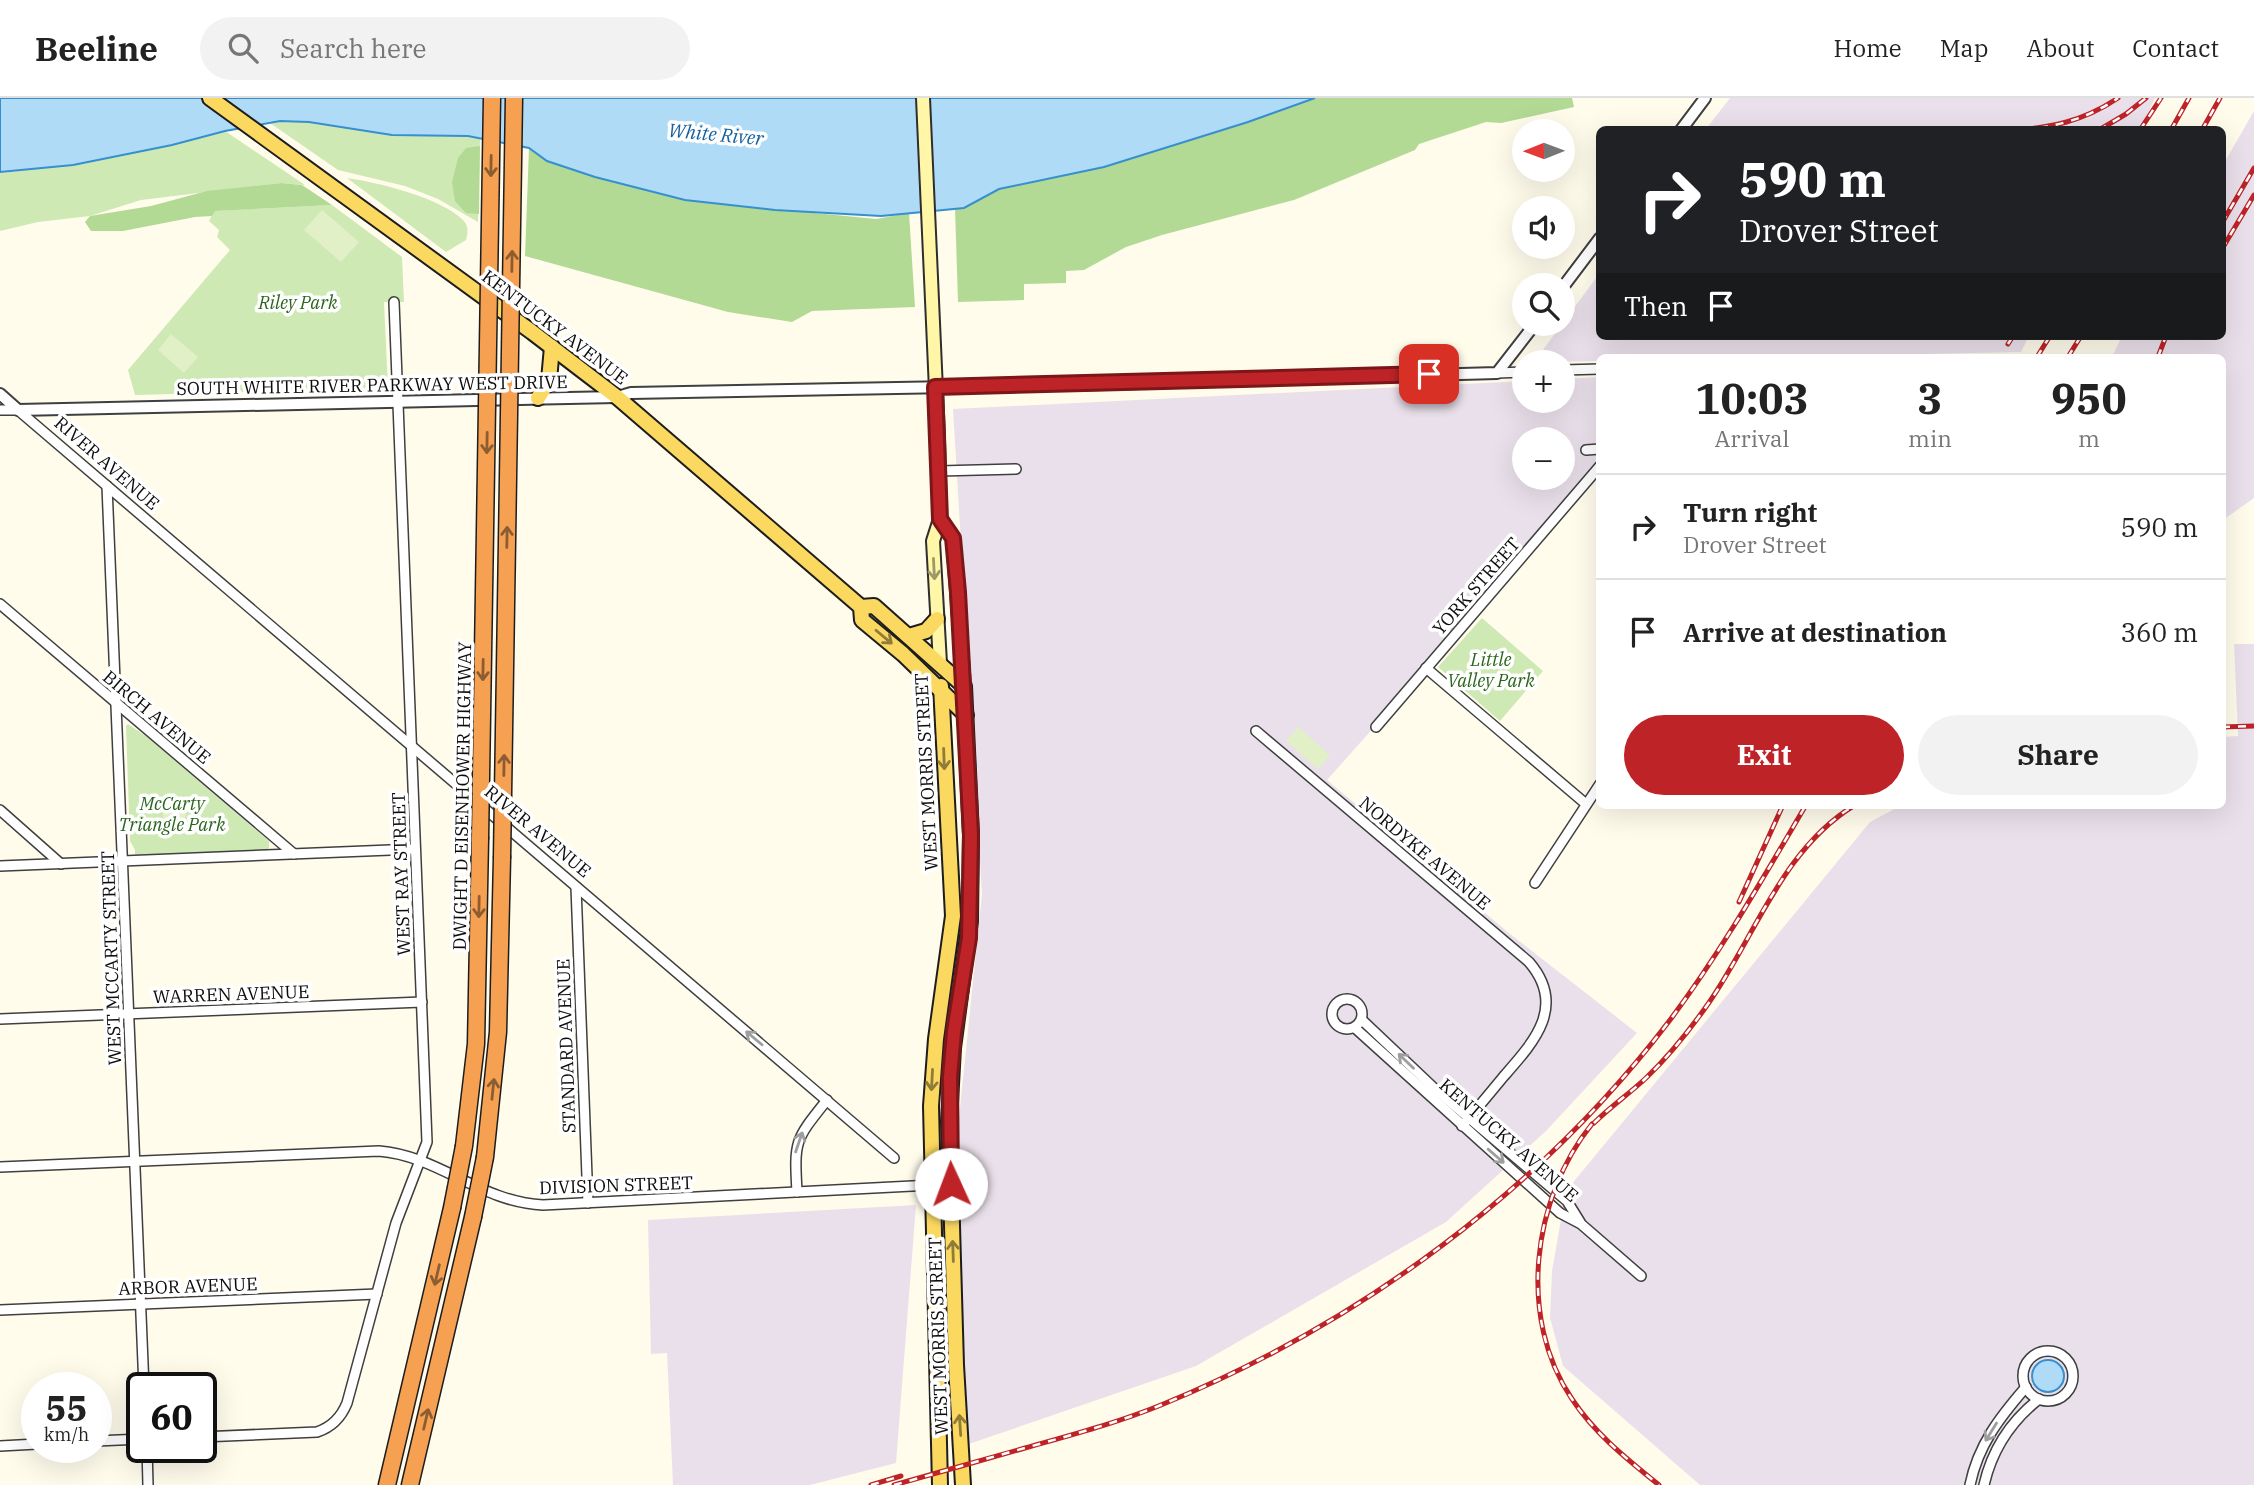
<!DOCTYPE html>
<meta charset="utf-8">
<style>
body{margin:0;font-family:"IBM Plex Serif",serif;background:#f2f2f2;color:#222;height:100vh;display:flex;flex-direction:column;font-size:26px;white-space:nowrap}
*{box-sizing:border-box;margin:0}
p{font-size:23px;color:#767676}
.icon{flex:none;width:38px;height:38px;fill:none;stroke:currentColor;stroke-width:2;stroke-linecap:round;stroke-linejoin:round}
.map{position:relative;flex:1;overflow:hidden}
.panel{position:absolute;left:1596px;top:256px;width:630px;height:455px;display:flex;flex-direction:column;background:#fff;border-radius:10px;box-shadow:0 7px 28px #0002}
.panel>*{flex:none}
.banner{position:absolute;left:1596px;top:28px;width:630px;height:214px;border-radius:10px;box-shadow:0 7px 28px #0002;background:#202124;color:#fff;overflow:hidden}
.needle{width:46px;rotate:269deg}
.tools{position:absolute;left:1512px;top:21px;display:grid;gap:14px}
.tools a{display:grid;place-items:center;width:63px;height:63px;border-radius:50%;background:#fff;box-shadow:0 7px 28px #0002;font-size:35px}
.speed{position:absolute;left:21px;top:1274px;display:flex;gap:14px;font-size:35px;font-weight:700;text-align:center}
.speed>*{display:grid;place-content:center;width:91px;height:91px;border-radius:50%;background:#fff;box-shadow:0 7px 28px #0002;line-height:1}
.speed small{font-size:18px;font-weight:400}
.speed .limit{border:4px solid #111;border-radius:10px;background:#fff;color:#111}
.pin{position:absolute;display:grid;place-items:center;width:60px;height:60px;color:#fff;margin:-30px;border-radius:14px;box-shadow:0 4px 10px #0006}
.me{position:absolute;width:77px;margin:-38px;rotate:358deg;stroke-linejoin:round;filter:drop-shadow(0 0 5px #0008)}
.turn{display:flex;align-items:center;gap:24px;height:147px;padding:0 28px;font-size:32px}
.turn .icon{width:91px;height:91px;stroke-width:2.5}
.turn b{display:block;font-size:49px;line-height:60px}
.then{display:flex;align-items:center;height:66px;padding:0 28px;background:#0003;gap:14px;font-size:26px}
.eta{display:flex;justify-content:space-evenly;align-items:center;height:119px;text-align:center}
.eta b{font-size:42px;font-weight:700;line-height:49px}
.button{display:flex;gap:14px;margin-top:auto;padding:14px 28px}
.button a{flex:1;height:80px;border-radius:42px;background:#be2327;color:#fff;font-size:28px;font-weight:700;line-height:80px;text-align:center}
.button a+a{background:#f2f2f2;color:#222}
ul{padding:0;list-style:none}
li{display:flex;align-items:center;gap:21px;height:105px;padding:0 28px;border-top:2px solid #e0e0e0}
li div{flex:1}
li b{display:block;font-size:26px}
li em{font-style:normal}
header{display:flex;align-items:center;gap:42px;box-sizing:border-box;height:98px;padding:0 35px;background:#fff;border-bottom:2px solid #e0e0e0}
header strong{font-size:33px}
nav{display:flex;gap:38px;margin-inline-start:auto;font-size:24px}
.search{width:490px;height:63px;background:#f2f2f2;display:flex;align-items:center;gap:18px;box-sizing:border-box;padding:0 24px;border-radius:38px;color:#767676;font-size:26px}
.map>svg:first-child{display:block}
.industrial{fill:#eae0eb;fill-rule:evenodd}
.green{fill:#cfe9b5}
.forest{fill:#b2da94}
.pitch{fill:#e1f0c7}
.water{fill:#b0dbf7;stroke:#368fcf;stroke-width:2}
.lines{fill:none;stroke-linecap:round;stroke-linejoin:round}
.minor-casing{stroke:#3f3f3f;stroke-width:12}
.tertiary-casing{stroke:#3f3f3f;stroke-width:14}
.secondary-casing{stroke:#2e2e2e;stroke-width:16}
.primary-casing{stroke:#1d1d1d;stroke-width:18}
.motorway-casing{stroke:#1d1d1d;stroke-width:19}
.minor{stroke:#fff;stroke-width:9}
.tertiary{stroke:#fff;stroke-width:10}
.secondary{stroke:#fff7a7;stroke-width:12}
.primary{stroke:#fbd860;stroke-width:14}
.motorway{stroke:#f6a052;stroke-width:16}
.rail-casing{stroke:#be2327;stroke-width:5}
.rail{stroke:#fff;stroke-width:2.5;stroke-dasharray:8;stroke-linecap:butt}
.motorway-bridge-casing{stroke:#1d1d1d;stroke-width:19;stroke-linecap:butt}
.motorway-bridge{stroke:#f6a052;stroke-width:16}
.oneway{stroke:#8d5d32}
.oneway2{stroke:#9e9969}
.oneway3{stroke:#8f7c3a}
.oneway4{stroke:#9e9e9e}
.route-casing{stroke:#7c1719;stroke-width:18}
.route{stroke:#be2327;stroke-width:12}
.labels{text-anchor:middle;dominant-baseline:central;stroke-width:7;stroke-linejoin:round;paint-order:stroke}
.park-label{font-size:18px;font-style:italic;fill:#2a651c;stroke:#fff}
.street-label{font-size:18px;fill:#0c0c0c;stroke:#fff}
.water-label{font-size:19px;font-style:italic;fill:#14609f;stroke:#fff}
</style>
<header>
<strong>Beeline</strong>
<div class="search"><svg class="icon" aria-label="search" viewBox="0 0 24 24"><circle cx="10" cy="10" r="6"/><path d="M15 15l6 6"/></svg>Search here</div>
<nav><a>Home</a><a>Map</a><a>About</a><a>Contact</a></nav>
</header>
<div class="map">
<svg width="2254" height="1387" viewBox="0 0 2254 1387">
<rect width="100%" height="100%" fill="#fffcec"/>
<!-- industrial -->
<g class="industrial">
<path d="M1730,0H2155L2140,31H1706Z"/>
<path d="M2254,13V400L2223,422L2222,259H2112L2122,238H2222L2223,67Z"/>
<path d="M1599,176L1600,238H2029L2021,254L1779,259H1600L1599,263L1534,264Z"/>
<path d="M1599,279V377L1327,682L1509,835L1637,935L1546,1033L1446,1124L1196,1268L966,1347L956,1049L982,796L953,311L1524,283V303H1563V281ZM1524,341H1563V380H1524Z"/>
<path d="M2234,546H2254V1387H1700L1563,1268L1550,1220L1552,1173L1566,1093L1870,724L1902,707H2222L2223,639L2238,638Z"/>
<path d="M916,1107L896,1365L810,1387H673L667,1255L651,1256L648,1122Z"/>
</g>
<!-- green -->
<g class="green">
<path d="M280,23L309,24L392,37L468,38L480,41L478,124L438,101L405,88L338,72L270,25Z"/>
<path d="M225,33L305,87L280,85L141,102L90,118L38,124L0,133V75C77,67 151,53 225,33Z"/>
<path d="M347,80C377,84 441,100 463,122C469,128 468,135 466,142L446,154Z"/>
<path d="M332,107L402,159L404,204H384L388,290L135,297L128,272L230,152L217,139L219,132L209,123L214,113Z"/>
<path d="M1482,520L1543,573L1500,623L1438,569Z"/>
<path d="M128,626L147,639L269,743V750L264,753L135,758V752L130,743L126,628Z"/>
</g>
<!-- forest -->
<g class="forest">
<path d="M1315,0H1572L1574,9L1501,25L1486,24L1419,46L1415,52L1294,102L1162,137L1126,149L1084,172L1066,173V185L1024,186V202L958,204L955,110H964L999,91L1104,69L1248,24Z"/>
<path d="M480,48L479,116L466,115L455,103L452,84L458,60L466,50Z"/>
<path d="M529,50L547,63L595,79L685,102L876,121L909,115L915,209L812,213L792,224L728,214L525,158Z"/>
<path d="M281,85L302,87L332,107L215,113L212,118L195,119L123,133H91L85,124L90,118L151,108L207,93Z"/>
</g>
<!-- pitch -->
<g class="pitch">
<path d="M322,112L359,144L341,164L304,132Z"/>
<path d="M171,236L198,259L184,275L158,252Z"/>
<path d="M1298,629L1330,657L1318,671L1286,643Z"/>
<path d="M163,711H185L186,734L163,735Z"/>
</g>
<!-- water -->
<g class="water">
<path d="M0,0H1315L1248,24L1104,69L999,91L964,110L881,118L775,112L685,102L595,79L547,63L529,50L468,38L392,37L309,24L280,23L225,33L172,47L73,67L0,74Z"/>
<circle cx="2048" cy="1278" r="16"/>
</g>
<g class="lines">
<defs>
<g id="minor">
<path d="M1563,272L1600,271"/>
<path d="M1497,275L1524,274"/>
<path d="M0,312H18L894,1060"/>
<path d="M1586,352L1600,351"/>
<path d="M939,373L1016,371"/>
<path d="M107,388L144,1290"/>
<path d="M0,506L294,756"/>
<path d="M1426,570L1586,706"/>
<path d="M1376,629L1600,368"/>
<path d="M1256,633L1529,864C1567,908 1534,944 1504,978C1490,995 1476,1012 1462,1028"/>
<path d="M0,712L61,766"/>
<path d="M0,768L415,751"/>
<path d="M1535,785L1600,686"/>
<path d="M576,789L588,1105"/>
<circle cx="1347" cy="916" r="15"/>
<path d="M0,921L422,904"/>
<path d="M1362,922L1436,992L1567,1103L1580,1124"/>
<path d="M1355,930L1560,1115L1581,1126L1641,1178"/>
<path d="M0,1069L379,1053C440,1058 480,1104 543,1107L951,1086"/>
<path d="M797,1094C794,1042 795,1042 827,1002"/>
<path d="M0,1212L377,1196"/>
<circle cx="2048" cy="1278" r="25"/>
<path d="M201,1339L317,1334C332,1329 341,1320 347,1305L396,1125L427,1044L394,204"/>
<path d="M96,1343L142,1341"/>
<path d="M0,1348L37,1346"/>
<path d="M147,1349L148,1387"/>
<path d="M1970,1387C1978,1347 2000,1319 2026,1289"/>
<path d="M1984,1387C1992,1352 2011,1323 2039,1301"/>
</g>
<g id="tertiary">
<path d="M1681,32L1705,0"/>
<path d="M1563,189L1600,140"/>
<path d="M0,296L18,312L617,299L631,295L1105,286L1497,275L1535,226"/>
</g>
<g id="secondary">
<path d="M923,0L938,337L940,421L933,443L940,565"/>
<path d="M940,421L953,440L964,588"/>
</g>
<g id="primary">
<path d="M210,0L532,234L617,299L861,509L862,522L903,556L966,617"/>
<path d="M538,300L549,282L552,249"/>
<path d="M861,509L874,508L964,588L971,737L970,823L953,950L949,1023L956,1267L963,1387"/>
<path d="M909,538L926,533L937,521"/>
<path d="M940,1387L931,1008L936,941L953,818L941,588"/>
</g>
<g id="motorway">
<path d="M464,1048L476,946L480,741"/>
<path d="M485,1059L498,934L502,760"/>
<path d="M387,1387L452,1110"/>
<path d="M410,1387L473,1119"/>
</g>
</defs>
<!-- minor casing -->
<use href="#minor" class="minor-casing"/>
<!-- tertiary casing -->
<use href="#tertiary" class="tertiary-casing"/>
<!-- secondary casing -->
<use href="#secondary" class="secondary-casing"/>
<!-- primary casing -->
<use href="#primary" class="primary-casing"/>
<!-- motorway casing -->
<use href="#motorway" class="motorway-casing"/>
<!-- minor -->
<use href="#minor" class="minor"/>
<!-- tertiary -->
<use href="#tertiary" class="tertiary"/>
<!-- secondary -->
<use href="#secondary" class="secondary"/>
<!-- primary -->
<use href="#primary" class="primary"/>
<!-- motorway -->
<use href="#motorway" class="motorway"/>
<defs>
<g id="rail">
<path d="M2008,32C2049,31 2084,23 2118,0"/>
<path d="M2099,32L2126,16L2146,0"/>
<path d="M2140,32L2161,0"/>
<path d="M2171,32L2189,0"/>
<path d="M2202,32L2220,0"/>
<path d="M2222,125L2254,70"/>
<path d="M2222,151L2254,97"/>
<path d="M2008,246L2013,238"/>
<path d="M2037,259L2050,238"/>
<path d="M2068,259L2081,238"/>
<path d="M2158,259L2166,238"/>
<path d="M2222,629L2254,628"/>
<path d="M1739,804L1783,707"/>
<path d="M1594,1025C1610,1009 1629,996 1646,980C1669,958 1689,933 1708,906C1755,839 1782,751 1855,707"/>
<path d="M1592,1026C1532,1100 1517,1220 1572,1301C1595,1336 1627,1361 1659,1387"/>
<path d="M871,1387L901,1378"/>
<path d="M894,1387C938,1375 981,1362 1025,1350C1071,1337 1117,1325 1161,1307C1359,1226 1540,1093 1670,922C1721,854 1763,780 1806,707"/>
</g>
</defs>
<!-- rail casing -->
<use href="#rail" class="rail-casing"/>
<!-- rail -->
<use href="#rail" class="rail"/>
<defs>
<g id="motorway-bridge">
<path d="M480,741L492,0"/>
<path d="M502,760L514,0"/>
<path d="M452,1110L464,1048"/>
<path d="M473,1119L485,1059"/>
</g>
</defs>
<!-- motorway-bridge casing -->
<use href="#motorway-bridge" class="motorway-bridge-casing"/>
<!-- motorway-bridge -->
<use href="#motorway-bridge" class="motorway-bridge"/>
</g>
<!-- one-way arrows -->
<defs><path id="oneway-shaft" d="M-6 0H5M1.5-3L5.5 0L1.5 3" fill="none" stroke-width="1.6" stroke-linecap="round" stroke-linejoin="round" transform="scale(1.75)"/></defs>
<g class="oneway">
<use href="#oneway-shaft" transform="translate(491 68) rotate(91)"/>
<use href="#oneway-shaft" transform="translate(512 163) rotate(-89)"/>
<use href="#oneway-shaft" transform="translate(487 345) rotate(91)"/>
<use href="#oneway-shaft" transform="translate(507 439) rotate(-89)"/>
<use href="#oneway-shaft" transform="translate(483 572) rotate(91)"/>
<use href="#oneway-shaft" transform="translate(504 667) rotate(-89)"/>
<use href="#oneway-shaft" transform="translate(479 809) rotate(91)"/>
<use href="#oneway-shaft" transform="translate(493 991) rotate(-84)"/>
<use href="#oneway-shaft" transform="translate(437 1177) rotate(103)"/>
<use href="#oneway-shaft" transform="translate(426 1321) rotate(-77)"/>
</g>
<use class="oneway2" href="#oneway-shaft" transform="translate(934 471) rotate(87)"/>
<g class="oneway3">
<use href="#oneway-shaft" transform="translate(884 539) rotate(40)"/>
<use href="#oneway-shaft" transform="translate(944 661) rotate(88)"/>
<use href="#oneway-shaft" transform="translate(932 982) rotate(93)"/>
<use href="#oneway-shaft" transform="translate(953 1153) rotate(-92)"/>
<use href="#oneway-shaft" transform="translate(960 1327) rotate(-94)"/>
</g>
<g class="oneway4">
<use href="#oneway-shaft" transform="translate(754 940) rotate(-140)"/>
<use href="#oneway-shaft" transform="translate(1406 963) rotate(-136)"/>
<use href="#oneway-shaft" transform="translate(799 1044) rotate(-71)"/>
<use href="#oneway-shaft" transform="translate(1496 1058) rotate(41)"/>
<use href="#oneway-shaft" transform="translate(1991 1334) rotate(122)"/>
</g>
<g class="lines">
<defs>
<path id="route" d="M951,1086L950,979L954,934L969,840L971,737L958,494L953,440L940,421L935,289L1429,276"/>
</defs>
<!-- route casing -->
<use href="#route" class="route-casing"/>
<!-- route -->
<use href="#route" class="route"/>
</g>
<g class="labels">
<!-- park labels -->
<g class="park-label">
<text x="298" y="204">Riley Park</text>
<text x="1491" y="561">Little<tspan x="1491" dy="21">Valley Park</tspan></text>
<text x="172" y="705">McCarty<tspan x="172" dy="21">Triangle Park</tspan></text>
</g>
<!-- street labels -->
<g class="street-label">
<text transform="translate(555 229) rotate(37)">KENTUCKY AVENUE</text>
<text transform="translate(372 287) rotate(-1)">SOUTH WHITE RIVER PARKWAY WEST DRIVE</text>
<text transform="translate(107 365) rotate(41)">RIVER AVENUE</text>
<text transform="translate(1476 488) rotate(-49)">YORK STREET</text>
<text transform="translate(157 619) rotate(40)">BIRCH AVENUE</text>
<text transform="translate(926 674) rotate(-93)">WEST MORRIS STREET</text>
<text transform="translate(462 698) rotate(-89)">DWIGHT D EISENHOWER HIGHWAY</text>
<text transform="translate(538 733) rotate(40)">RIVER AVENUE</text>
<text transform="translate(1425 755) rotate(40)">NORDYKE AVENUE</text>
<text transform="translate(401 776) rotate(-92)">WEST RAY STREET</text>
<text transform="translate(111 860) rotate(-92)">WEST MCCARTY STREET</text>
<text transform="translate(231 896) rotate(-2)">WARREN AVENUE</text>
<text transform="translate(566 948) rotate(-92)">STANDARD AVENUE</text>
<text transform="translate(1509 1042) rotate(41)">KENTUCKY AVENUE</text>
<text transform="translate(616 1087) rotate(-2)">DIVISION STREET</text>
<text transform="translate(188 1188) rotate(-2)">ARBOR AVENUE</text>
<text transform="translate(938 1238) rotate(-92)">WEST MORRIS STREET</text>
</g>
<!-- water labels -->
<g class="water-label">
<text transform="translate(716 36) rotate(5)">White River</text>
</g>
</g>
</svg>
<div class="tools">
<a><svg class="needle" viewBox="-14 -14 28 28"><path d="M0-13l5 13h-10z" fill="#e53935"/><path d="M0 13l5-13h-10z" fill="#767676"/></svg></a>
<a><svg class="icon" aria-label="sound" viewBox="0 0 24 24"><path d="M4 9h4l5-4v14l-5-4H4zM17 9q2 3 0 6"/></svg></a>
<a><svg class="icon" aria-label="search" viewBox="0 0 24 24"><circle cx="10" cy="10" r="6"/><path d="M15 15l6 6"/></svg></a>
<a>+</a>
<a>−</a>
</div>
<div class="speed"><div>55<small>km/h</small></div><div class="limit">60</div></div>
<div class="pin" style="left:1429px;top:276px;background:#d93025"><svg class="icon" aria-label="arrive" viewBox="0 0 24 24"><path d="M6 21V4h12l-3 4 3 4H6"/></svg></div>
<svg class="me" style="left:951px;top:1086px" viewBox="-20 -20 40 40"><circle r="19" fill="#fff"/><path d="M0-13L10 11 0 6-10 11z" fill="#be2327"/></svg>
<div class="banner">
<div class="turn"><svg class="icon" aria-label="right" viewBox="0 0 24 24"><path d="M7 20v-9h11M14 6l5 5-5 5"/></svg><div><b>590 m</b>Drover Street</div></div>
<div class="then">Then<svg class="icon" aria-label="arrive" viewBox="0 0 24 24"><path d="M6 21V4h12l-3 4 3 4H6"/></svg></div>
</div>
<section class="panel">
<div class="eta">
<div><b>10:03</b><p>Arrival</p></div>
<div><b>3</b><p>min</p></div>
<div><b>950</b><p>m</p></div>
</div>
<ul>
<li><svg class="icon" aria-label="right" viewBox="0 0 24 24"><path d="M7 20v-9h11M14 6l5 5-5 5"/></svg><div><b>Turn right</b><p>Drover Street</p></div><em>590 m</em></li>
<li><svg class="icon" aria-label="arrive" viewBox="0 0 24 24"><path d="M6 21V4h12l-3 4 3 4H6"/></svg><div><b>Arrive at destination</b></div><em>360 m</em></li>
</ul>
<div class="button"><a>Exit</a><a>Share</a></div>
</section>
</div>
